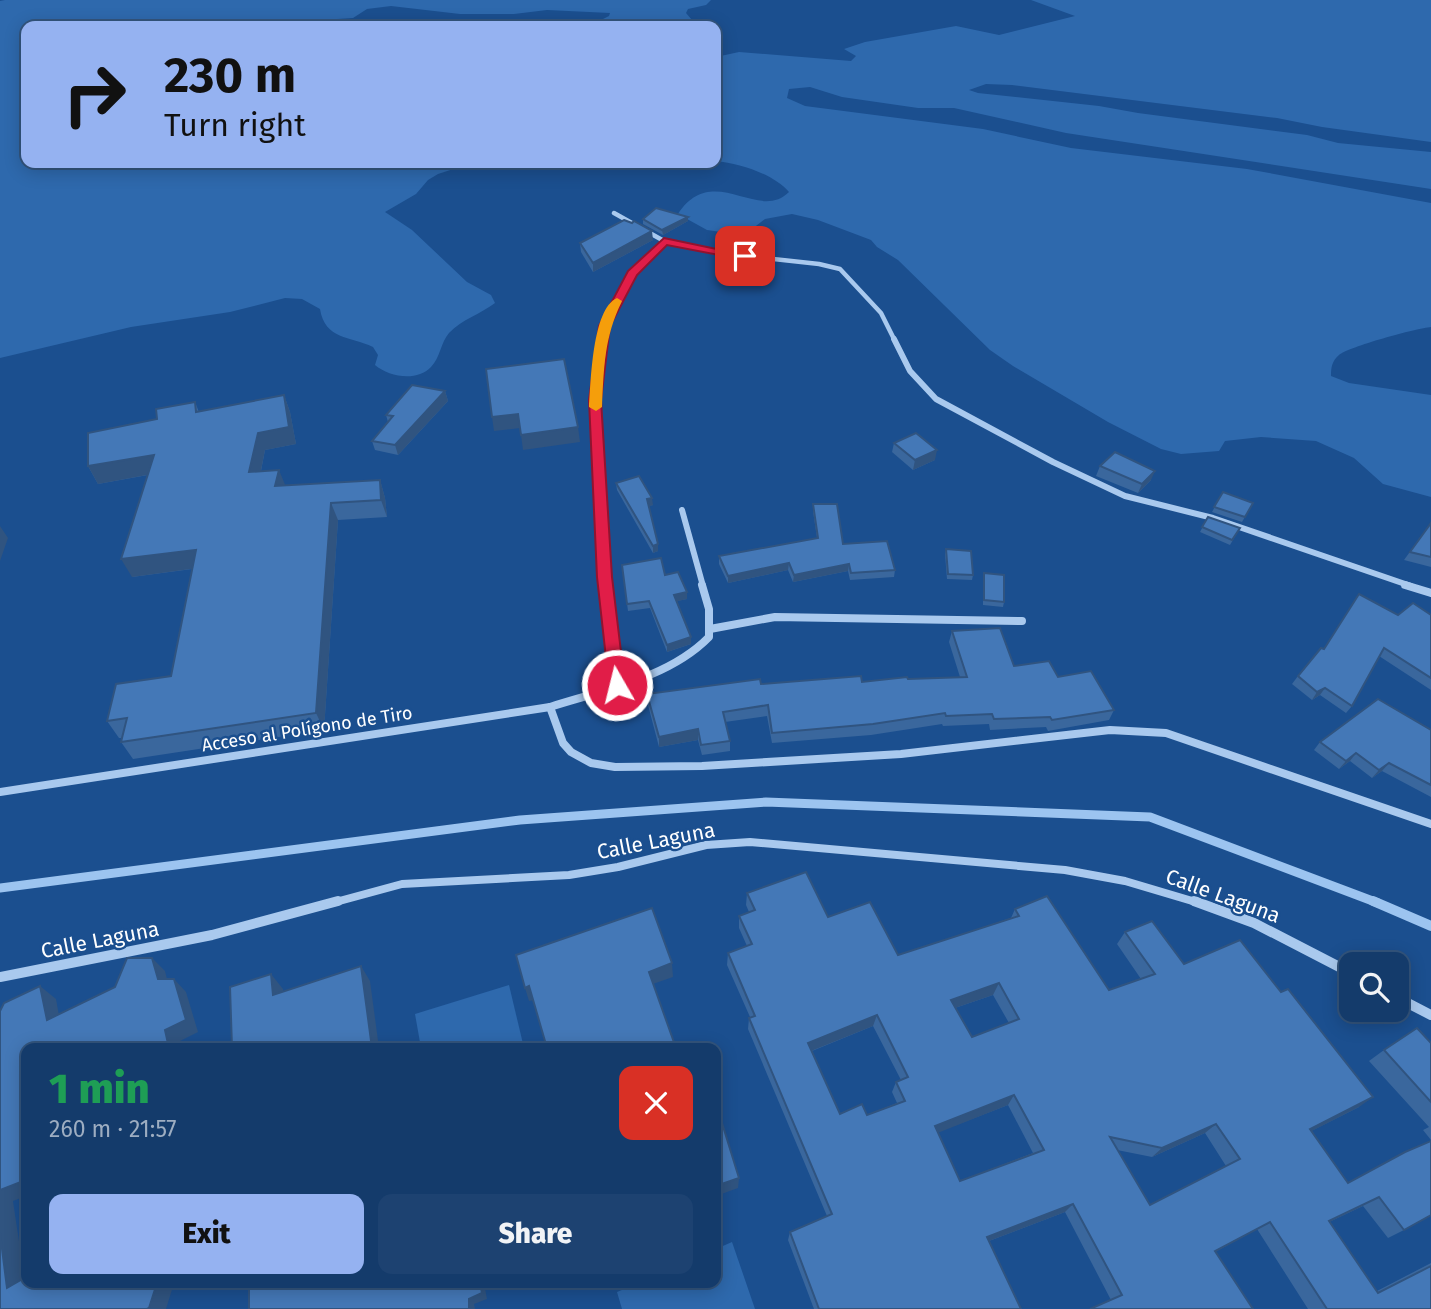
<!DOCTYPE html>
<meta charset="utf-8">
<style>
body{margin:0;font-family:"Fira Sans",sans-serif;background:#1d4271;color:#f1f3f6;height:100vh;display:flex;flex-direction:column;font-size:26px;white-space:nowrap}
*{box-sizing:border-box;margin:0}
p{font-size:23px;color:#9dadc1}
.icon{flex:none;width:38px;height:38px;fill:none;stroke:currentColor;stroke-width:2;stroke-linecap:round;stroke-linejoin:round}
.map{position:relative;flex:1;overflow:hidden}
.panel{position:absolute;left:21px;top:1043px;width:700px;height:245px;display:flex;flex-direction:column;background:#143b6b;border-radius:14px;box-shadow:0 4px 18px #0003,0 0 0 2px #33557e}
.panel>*{flex:none}
.top-card{position:absolute;left:21px;top:21px;width:700px;height:147px;border-radius:14px;box-shadow:0 4px 18px #0003,0 0 0 2px #33557e;background:#95b2f1;color:#111;overflow:hidden}
.fabs{position:absolute;left:1339px;top:952px;display:grid;gap:14px}
.fabs a{display:grid;place-items:center;width:70px;height:70px;border-radius:14px;background:#143b6b;box-shadow:0 4px 18px #0003,0 0 0 2px #33557e;font-size:35px}
.pin{position:absolute;display:grid;place-items:center;width:60px;height:60px;color:#fff;margin:-30px;border-radius:14px;box-shadow:0 4px 10px #0006}
.me{position:absolute;width:77px;margin:-38px;rotate:352deg;stroke-linejoin:round;filter:drop-shadow(0 0 5px #0008)}
.turn{display:flex;align-items:center;gap:24px;height:147px;padding:0 28px;font-size:32px}
.turn .icon{width:91px;height:91px;stroke-width:2.5}
.turn b{display:block;font-size:49px;line-height:60px}
.round{display:grid;place-items:center;flex:none;width:74px;height:74px;border-radius:14px;background:#1d4271}
.headline{display:flex;align-items:center;justify-content:space-between;height:119px;padding:0 28px}
h1{font-size:42px;font-weight:800;line-height:52px;color:#1e9e55}
.action{display:flex;gap:14px;margin-top:auto;padding:14px 28px}
.action a{flex:1;height:80px;border-radius:14px;background:#95b2f1;color:#111;font-size:28px;font-weight:800;line-height:80px;text-align:center}
.action a+a{background:#1d4271;color:#f1f3f6}
.map>svg:first-child{display:block}
.green{fill:#2e69ad}
.lines{fill:none;stroke-linecap:round;stroke-linejoin:round}
.stream-far1{stroke:#9cc4f0;stroke-width:9}
.stream{stroke:#9cc4f0;stroke-width:10}
.minor-far3{stroke:#a9c9ee;stroke-width:4.5}
.minor-far2{stroke:#a9c9ee;stroke-width:6}
.minor-far1{stroke:#a9c9ee;stroke-width:8}
.minor{stroke:#a9c9ee;stroke-width:10}
.wall{fill:#3a679d;fill-rule:evenodd}
.shaded-wall{fill:#305480}
.building{fill:#4478b7;stroke:#305480;stroke-width:2;fill-rule:evenodd}
.route{fill:#e11d48;stroke:#92132f;stroke-width:2}
.slow{fill:#f59e0b}
.labels{text-anchor:middle;dominant-baseline:central;stroke-width:5;stroke-linejoin:round;paint-order:stroke}
.street-label{font-size:18px;fill:#fff;stroke:#1b4f8f}
.near-street-label{font-size:21px;fill:#fff;stroke:#1b4f8f}
</style>
<div class="map">
<svg width="1431" height="1309" viewBox="0 0 1431 1309">
<rect width="100%" height="100%" fill="#1b4f8f"/>
<!-- green -->
<g class="green">
<path d="M5,0H711L706,5L688,9L686,13L692,20L710,26H589L609,16L610,13L547,10L514,14H460L391,6L367,9L353,18L306,21L290,26H26V163H472L438,174L428,180L416,194L385,212L412,230L467,282L491,295L495,303C481,314 462,319 449,333C441,342 440,358 431,367C417,382 389,377 375,365L378,355L373,347C350,336 325,340 320,309L302,299L285,298L230,312L131,327L0,358V1Z"/>
<path d="M1031,0H1431V142L1322,127L1277,118L1012,85L986,84L969,90L978,93L1099,106L1138,113L1307,135L1338,143L1431,152V189L1066,133L954,108H918L842,97L810,87L789,89L787,98L805,106L983,129L1071,148L1247,169L1431,203V327C1417,328 1348,347 1339,355C1332,361 1331,367 1331,376L1349,383L1431,395V497L1383,484L1354,458L1316,441L1261,437L1225,441L1219,451L1181,454L1161,449L1108,422L1013,366L990,350L898,260L877,247L871,240L818,220L792,214L765,219L748,232L735,234L707,230L678,214C713,161 758,223 789,192C772,173 740,164 716,161V57L739,52L851,61L856,56L844,49L865,42L956,26L999,35L1075,16Z"/>
<path d="M509,985L524,1048H421L415,1014Z"/>
<path d="M732,1242L755,1309H622L617,1292L639,1283H716V1249Z"/>
</g>
<g class="lines">
<!-- stream-far1 -->
<path class="stream-far1" d="M0,888L520,820L766,802L1150,817L1378,903"/>
<!-- stream -->
<path class="stream" d="M1373,901L1431,926"/>
<!-- minor-far3 -->
<g class="minor-far3">
<path d="M614,213L664,241L718,253L819,264L840,269L881,313L895,341"/>
<path d="M601,341C610,299 634,270 664,241"/>
</g>
<!-- minor-far2 -->
<g class="minor-far2">
<path d="M602,339L595,408L606,586"/>
<path d="M894,339L910,371L936,399L1053,462L1125,496L1213,518L1411,586"/>
<path d="M682,510L703,586"/>
</g>
<!-- minor-far1 -->
<g class="minor-far1">
<path d="M606,585L617,685"/>
<path d="M1405,585L1431,593"/>
<path d="M710,629L775,617L1022,621"/>
<path d="M550,707L563,743L571,752L591,763L615,767L702,766L901,754L1110,730L1166,733L1431,824"/>
<path d="M0,792L550,707C603,690 669,678 709,637V609L702,585"/>
<path d="M332,903L402,884L569,875L618,867L706,845L750,842L1065,870L1125,881L1199,903"/>
</g>
<!-- minor -->
<g class="minor">
<path d="M1194,901L1254,923L1351,973"/>
<path d="M0,977L212,935L338,901"/>
<path d="M1396,997L1431,1015"/>
</g>
</g>
<!-- wall -->
<g class="wall">
<path d="M688,217V221L663,235L643,224V219Z"/>
<path d="M653,240L593,272L581,252L580,243Z"/>
<path d="M445,391L448,401L398,455L375,450L372,441L388,422L386,415Z"/>
<path d="M284,395L290,412L296,444L265,450L261,471L285,486L380,480L385,498L387,517L338,520L324,730L133,759L121,742L122,738H119L107,721L171,676L192,569L132,577L148,475L98,484L88,466L157,419L195,402L199,412Z"/>
<path d="M894,443L935,460L913,470L892,452Z"/>
<path d="M1100,466L1151,480L1138,493L1096,476Z"/>
<path d="M616,483L653,505L649,506L658,551L653,553L617,490Z"/>
<path d="M1223,492L1253,503L1242,522L1212,512Z"/>
<path d="M813,504L843,544L895,570L894,577L850,580L848,571L793,582L788,570L728,583L719,564V556L817,538L813,511Z"/>
<path d="M1208,517L1240,528L1230,545L1200,532Z"/>
<path d="M1431,523V567L1404,560Z"/>
<path d="M946,549L973,575L972,580L947,579L945,554Z"/>
<path d="M622,565L665,575L687,599L677,601L691,637V644L667,652L650,608L628,611Z"/>
<path d="M984,573L1004,602L1003,607L983,605V578Z"/>
<path d="M1398,615H1431V690L1379,656L1352,706L1346,713L1320,695L1312,700L1292,684L1298,676L1324,649Z"/>
<path d="M952,631L1014,666L1058,677L1114,710L1109,720L1048,731L1046,727L990,730L989,724L943,726L942,724L871,735L772,743L767,716L725,722L730,741V751L702,755L698,740L659,747L648,705L647,694L761,684L862,682L960,677L949,642Z"/>
<path d="M1431,730V797L1382,771L1372,778L1350,761L1339,769L1314,750L1320,742Z"/>
<path d="M747,893L828,917L898,955L1011,918L1015,909L1109,990L1141,979L1117,944L1125,932L1184,964L1359,1107L1311,1131L1348,1183L1405,1152L1404,1230L1388,1238L1363,1206L1329,1222L1377,1291L1431,1263V1309H1308L1257,1229L1215,1252L1111,1300L1065,1212L989,1241L1021,1309H814L788,1240L790,1232L827,1216L748,1029L749,1018L750,1017L727,965L728,953L747,946L739,928V916L749,912L746,905ZM993,995L1009,1023L972,1037L955,1008ZM873,1026L901,1080L896,1082L892,1092L897,1103L867,1115L840,1114L812,1051ZM1008,1105L1033,1153L960,1181L938,1132ZM1205,1133L1226,1166L1150,1205L1117,1150L1152,1157Z"/>
<path d="M1431,1043V1140L1423,1130L1429,1127L1369,1061L1384,1050Z"/>
</g>
<!-- shaded-wall -->
<g class="shaded-wall">
<path d="M688,217V221L663,235L662,230Z"/>
<path d="M652,231L653,240L593,272V263Z"/>
<path d="M445,391L448,401L398,455L395,445Z"/>
<path d="M284,395L290,412L296,444L265,450L257,490L249,472L258,433Z"/>
<path d="M518,414L520,428L494,431L492,417Z"/>
<path d="M578,427L580,442L523,450L521,435Z"/>
<path d="M937,450L935,460L913,470L915,460Z"/>
<path d="M154,455L163,472L98,484L88,466Z"/>
<path d="M279,470L286,487L275,486Z"/>
<path d="M1155,471L1151,480L1138,493L1142,484Z"/>
<path d="M380,480L385,498L387,517L381,500Z"/>
<path d="M652,498L653,505L648,507L647,499Z"/>
<path d="M331,503L338,520L324,730L316,713Z"/>
<path d="M0,526L8,538L0,561Z"/>
<path d="M658,544V551L653,553V546Z"/>
<path d="M196,550L205,567L132,577L121,559Z"/>
<path d="M789,563L788,570L728,583V576Z"/>
<path d="M849,564L848,571L793,582L794,575Z"/>
<path d="M687,592V599L674,602V595Z"/>
<path d="M691,637V644L667,652V645Z"/>
<path d="M1325,688L1320,695L1312,700L1317,692Z"/>
<path d="M698,729V740L659,747V737Z"/>
<path d="M1356,753L1350,761L1339,769L1346,761Z"/>
<path d="M1389,763L1382,771L1372,778L1379,770Z"/>
<path d="M152,958L165,971L170,991L158,979Z"/>
<path d="M672,963L673,977L650,985L649,972Z"/>
<path d="M361,966L370,981L379,1048H372Z"/>
<path d="M271,974L283,989L285,1009L273,995Z"/>
<path d="M174,979L186,992L198,1032L178,1042L179,1048H169L165,1030Z"/>
<path d="M999,983L993,995L946,1011L951,1000Z"/>
<path d="M40,986L56,999L62,1032L47,1020Z"/>
<path d="M529,986L534,1000L529,1001L525,988Z"/>
<path d="M877,1015L873,1026L806,1053L808,1043Z"/>
<path d="M1014,1095L1008,1105L930,1136L935,1126Z"/>
<path d="M1373,1097L1359,1107L1296,1139L1310,1129Z"/>
<path d="M1216,1124L1205,1133L1152,1157L1162,1148Z"/>
<path d="M739,1178L738,1188L716,1196V1186Z"/>
<path d="M26,1180V1196L13,1201L27,1295L7,1288L0,1233V1190Z"/>
<path d="M1073,1204L1065,1212L981,1244L987,1237Z"/>
<path d="M157,1283H174L166,1309H147Z"/>
<path d="M480,1283H484L487,1299L474,1304L475,1309H469V1299Z"/>
</g>
<!-- building -->
<g class="building">
<path d="M656,208L688,217L662,230L643,219Z"/>
<path d="M624,220L632,223L634,221L652,231L593,263L580,243Z"/>
<path d="M564,359L578,427L521,435L518,414L492,417L486,369Z"/>
<path d="M412,385L445,391L395,445L372,441L393,416L386,415Z"/>
<path d="M284,395L289,427L258,433L249,472L279,470L275,486L380,480L381,500L331,503L316,713L121,742L127,718L107,721L116,684L171,676L196,550L121,559L154,455L88,466V433L157,419L156,409L195,402L196,412Z"/>
<path d="M916,433L937,450L915,460L894,443Z"/>
<path d="M1115,452L1155,471L1142,484L1100,466Z"/>
<path d="M639,476L652,498L647,499L658,544L653,546L616,483Z"/>
<path d="M1223,492L1253,503L1245,517L1214,507Z"/>
<path d="M813,504H837L843,544L887,541L895,570L851,573L849,564L794,575L789,563L728,576L719,556L818,538Z"/>
<path d="M1208,517L1240,528L1232,540L1202,527Z"/>
<path d="M1431,523V557L1410,552Z"/>
<path d="M946,549L971,551L973,575L948,574Z"/>
<path d="M661,558L665,575L678,572L687,592L674,595L691,637L667,645L649,601L627,604L622,565Z"/>
<path d="M984,573L1004,575V602L984,600Z"/>
<path d="M1359,594L1398,615L1413,603L1431,615V678L1384,648L1352,706L1325,688L1317,692L1298,676L1321,648L1324,649Z"/>
<path d="M1000,628L1014,666L1049,661L1058,677L1091,671L1114,710L1052,720L1050,717L994,719L992,714L946,716L945,713L873,724L772,733L768,705L723,712L730,741L701,745L698,729L659,737L647,694L760,679L761,684L861,676L862,682L907,677L908,679L967,677L952,631Z"/>
<path d="M1378,699L1431,730V785L1389,763L1379,770L1356,753L1346,761L1320,742Z"/>
<path d="M806,872L828,917L870,902L898,955L1019,916L1015,909L1047,896L1109,990L1155,974L1125,932L1152,921L1184,964L1240,940L1281,992L1288,989L1373,1097L1310,1129L1348,1183L1405,1152L1431,1141V1215L1404,1230L1379,1197L1329,1221L1378,1293L1431,1266V1309H1327L1270,1222L1215,1251L1253,1309H1090L1122,1295L1073,1204L987,1237L1021,1309H819L790,1232L832,1214L749,1018L755,1016L728,953L752,944L739,916L755,910L747,893ZM999,983L1019,1019L972,1037L951,1000ZM877,1015L908,1077L896,1082L905,1101L867,1115L862,1104L840,1114L808,1043ZM1014,1095L1044,1150L960,1181L935,1126ZM1216,1124L1240,1159L1150,1205L1110,1137L1162,1148Z"/>
<path d="M652,908L672,963L649,972L676,1048H547L529,986L525,988L516,955Z"/>
<path d="M127,958H152L158,979H174L186,1020L165,1030L169,1048H26V1180L0,1190V1011L4,1003L40,986L47,1020L115,987Z"/>
<path d="M361,966L372,1048H232L230,987L271,974L273,995Z"/>
<path d="M1417,1028L1431,1043V1102L1384,1050Z"/>
<path d="M722,1123L739,1178L716,1186V1125Z"/>
<path d="M0,1233L7,1288L26,1277V1283H157L149,1308L147,1309H0Z"/>
<path d="M249,1283H480L482,1293L469,1299V1309H249Z"/>
</g>
<!-- route -->
<path class="route" d="M664,238L750,256L745,260L667,245L637,275L610,326L601,400L612,577L625,685L617,692L609,685L597,577L589,400L599,326L628,271Z"/>
<!-- slow -->
<path class="slow" d="M617,298L622,301C604,338 604,367 602,407L596,411L589,407C591,382 592,309 617,298Z"/>
<g class="labels">
<!-- street labels -->
<g class="street-label">
<text transform="translate(307 729) rotate(-9)">Acceso al Polígono de Tiro</text>
</g>
<!-- near-street labels -->
<g class="near-street-label">
<text transform="translate(656 841) rotate(-11)">Calle Laguna</text>
<text transform="translate(1223 896) rotate(20)">Calle Laguna</text>
<text transform="translate(100 940) rotate(-11)">Calle Laguna</text>
</g>
</g>
</svg>
<div class="fabs">
<a><svg class="icon" aria-label="search" viewBox="0 0 24 24"><circle cx="10" cy="10" r="6"/><path d="M15 15l6 6"/></svg></a>
</div>
<div class="pin" style="left:745px;top:256px;background:#d93025"><svg class="icon" aria-label="arrive" viewBox="0 0 24 24"><path d="M6 21V4h12l-3 4 3 4H6"/></svg></div>
<svg class="me" style="left:617px;top:685px" viewBox="-20 -20 40 40"><circle r="17" fill="#e11d48" stroke="#fff" stroke-width="3"/><path d="M0-11L8 9 0 5-8 9z" fill="#fff"/></svg>
<div class="top-card">
<div class="turn"><svg class="icon" aria-label="right" viewBox="0 0 24 24"><path d="M7 20v-9h11M14 6l5 5-5 5"/></svg><div><b>230 m</b>Turn right</div></div>
</div>
<section class="panel">
<div class="headline"><div><h1>1 min</h1><p>260 m · 21:57</p></div><a class="round" style="background:#d93025;color:#fff"><svg class="icon" aria-label="close" viewBox="0 0 24 24"><path d="M6 6l12 12M18 6L6 18"/></svg></a></div>
<div class="action"><a>Exit</a><a>Share</a></div>
</section>
</div>
